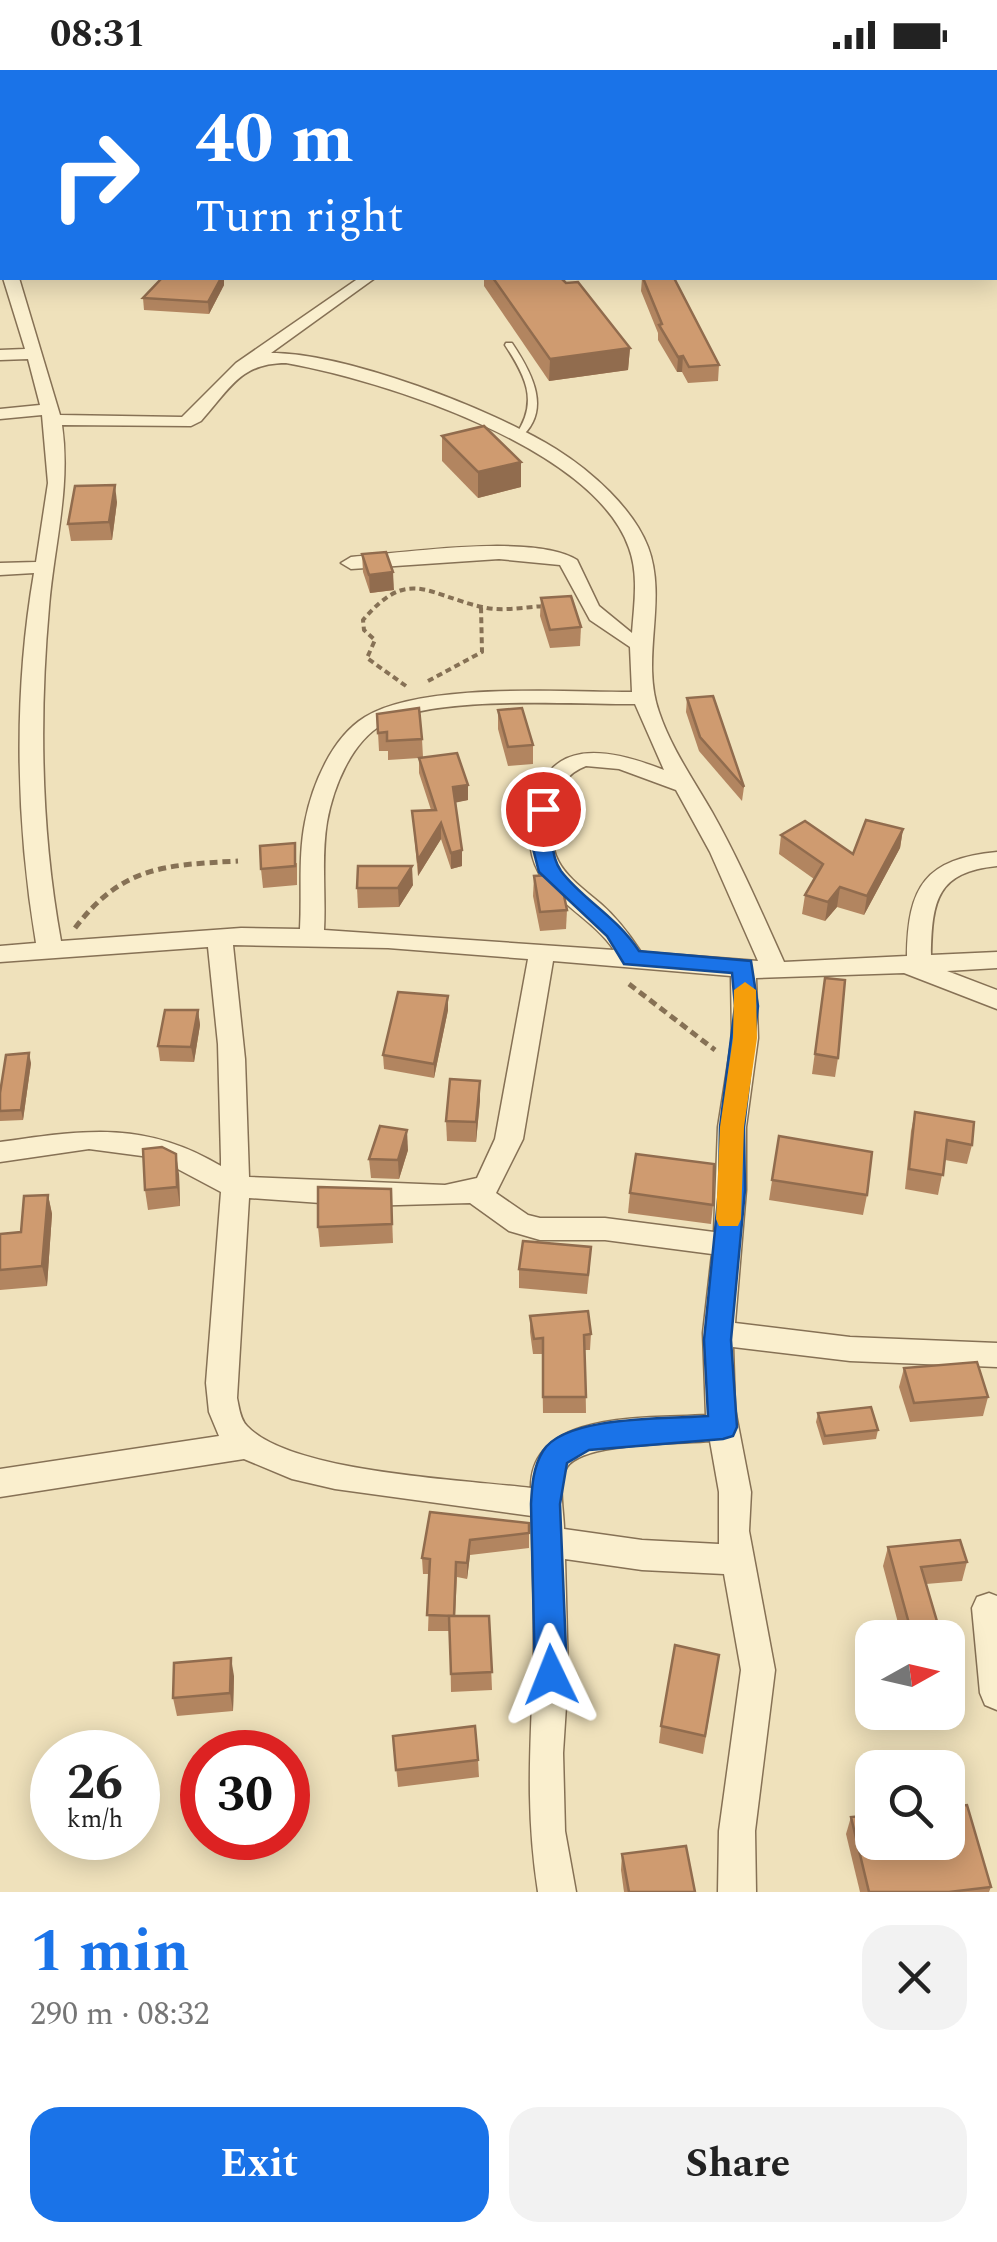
<!DOCTYPE html>
<meta charset="utf-8">
<style>
body{margin:0;font-family:Spectral,serif;background:#f2f2f2;color:#222;height:100vh;display:flex;flex-direction:column;font-size:38px;white-space:nowrap}
*{box-sizing:border-box;margin:0}
p{font-size:32px;color:#767676}
.icon{flex:none;width:55px;height:55px;fill:none;stroke:currentColor;stroke-width:2;stroke-linecap:round;stroke-linejoin:round}
.map{position:relative;height:1822px;overflow:hidden}
.sheet{display:flex;flex-direction:column;background:#fff;flex:1}
.sheet>*{flex:none}
.guide{position:absolute;left:0px;top:0px;width:998px;height:210px;box-shadow:0 5px 25px #0003;background:#1a73e8;color:#fff;overflow:hidden}
.needle{width:65px;rotate:82deg}
.buttons{position:absolute;left:855px;top:1550px;display:grid;gap:20px}
.buttons a{display:grid;place-items:center;width:110px;height:110px;border-radius:20px;background:#fff;box-shadow:0 5px 25px #0003;font-size:50px}
.speed{position:absolute;left:30px;top:1660px;display:flex;gap:20px;font-size:50px;font-weight:700;text-align:center}
.speed>*{display:grid;place-content:center;width:130px;height:130px;border-radius:50%;background:#fff;box-shadow:0 5px 25px #0003;line-height:1}
.speed small{font-size:25px;font-weight:400}
.speed .limit{border:15px solid #d22;background:#fff;color:#111}
.pin{position:absolute;display:grid;place-items:center;width:85px;height:85px;color:#fff;margin:-42px;border:5px solid #fff;border-radius:50%;box-shadow:0 2px 10px #0007}
.me{position:absolute;width:110px;margin:-55px;rotate:358deg;stroke-linejoin:round;filter:drop-shadow(0 0 8px #0008)}
.turn{display:flex;align-items:center;gap:35px;height:210px;padding:0 30px;font-size:45px}
.turn .icon{width:130px;height:130px;stroke-width:2.5}
.turn b{display:block;font-size:70px;line-height:85px}
.round{display:grid;place-items:center;flex:none;width:105px;height:105px;border-radius:30px;background:#f2f2f2}
.head{display:flex;align-items:center;justify-content:space-between;height:170px;padding:0 30px}
h1{font-size:60px;font-weight:700;line-height:75px;color:#1a73e8}
.action{display:flex;gap:20px;margin-top:auto;padding:20px 30px}
.action a{flex:1;height:115px;border-radius:30px;background:#1a73e8;color:#fff;font-size:40px;font-weight:700;line-height:115px;text-align:center}
.action a+a{background:#f2f2f2;color:#222}
.status{display:flex;justify-content:space-between;align-items:center;height:70px;padding:0 50px;background:#fff;direction:ltr}
.status svg{height:28px;fill:currentColor}
.map>svg:first-child{display:block}
.lines{fill:none;stroke-linecap:round;stroke-linejoin:round}
.service-casing{stroke:#867155;stroke-width:3}
.minor-casing{stroke:#867155;stroke-width:3}
.path-far1{stroke:#867155;stroke-width:4;stroke-dasharray:6 4;stroke-linecap:butt}
.path{stroke:#867155;stroke-width:5;stroke-dasharray:8 5;stroke-linecap:butt}
.service{fill:#faefce;fill-rule:evenodd}
.minor{fill:#faefce;fill-rule:evenodd}
.wall{fill:#b28560}
.shaded-wall{fill:#916c4e}
.building{fill:#cf9b70;stroke:#916c4e;stroke-width:2.5}
.route{fill:#1a73e8;stroke:#114b97;stroke-width:2.5}
.slow{fill:#f59e0b}
</style>
<div class="status"><b>08:31</b><svg viewBox="0 0 49 12"><path d="M0 12V9h3v3zM5 12V6h3v6zM10 12V3h3v9zM15 12V0h3v12zM26 1h20v11H26zM47 4h2v5h-2z"/></svg></div>
<div class="map">
<svg width="997" height="1822" viewBox="0 0 997 1822">
<rect width="100%" height="100%" fill="#efe1bb"/>
<g class="lines">
<defs>
<g id="service">
<path d="M662,0H669L666,2H660Z"/>
<path d="M988,0H997V3L985,2Z"/>
<path d="M997,34V38L995,39V35Z"/>
<path d="M997,54V58L995,59V55Z"/>
<rect x="995" y="72" width="2" height="5"/>
<rect x="995" y="163" width="2" height="6"/>
<path d="M506,273H512C532,303 553,341 519,369L515,366C539,332 526,307 505,275Z"/>
</g>
<g id="minor">
<rect x="0" y="86" width="2" height="8"/>
<rect x="0" y="165" width="2" height="17"/>
<path d="M3,208H19L60,345L182,347L236,293L359,208H375L271,283C346,283 492,339 556,379C591,401 633,438 648,477C668,530 640,588 659,642C671,678 693,709 712,742C739,790 761,841 784,892L907,886C908,816 925,789 997,782V796C937,802 932,830 931,885L997,882V898L947,901L997,920V939L904,903L756,908L758,968L746,1057V1120L735,1253L850,1267L997,1273V1297L850,1291L733,1277L735,1339L751,1422L749,1461L775,1600L755,1761L756,1822H718L719,1761L741,1600L724,1504L642,1500L565,1489L568,1605L563,1683L565,1761L576,1822H538C526,1744 530,1685 533,1608C536,1554 532,1499 532,1446L335,1419L292,1409L244,1389L0,1427V1399L219,1366L209,1342L206,1313L221,1122L157,1088L89,1079L0,1092V1072C85,1060 144,1050 221,1096V1089L218,974L208,877L0,892V876L36,873C16,753 13,624 34,503L0,505V493L36,492L48,413L42,345L0,349V339L40,335L28,289L0,290V280L25,279ZM286,293C382,310 594,377 629,478C639,505 634,535 632,563L599,536L577,490C534,463 404,483 351,487L341,493L351,499L499,489L560,495L590,550L630,577L632,622C564,622 422,612 365,647C332,667 312,715 305,752C298,787 302,824 300,859L241,858L61,871C41,761 39,649 49,537C54,475 71,418 62,355L191,356L201,351C230,319 240,293 286,293ZM635,634L664,700C608,678 545,665 532,743C528,764 529,785 539,803C557,834 594,850 614,880L324,860C326,824 321,788 327,752C333,718 351,672 383,654C436,624 572,635 635,634ZM586,696L619,699L676,720L710,782L758,891L641,882C629,864 617,848 601,834C564,803 544,791 555,737C559,717 567,703 586,696ZM233,875L388,878L528,889L495,1069L477,1108L445,1115L249,1107L245,989ZM553,891L731,906L732,968L718,1057L714,1162L605,1148H540L528,1145L496,1123L523,1069ZM249,1128L363,1136L470,1133L509,1161L540,1170H605L712,1184L703,1263L706,1345C651,1349 530,1339 531,1418C466,1410 291,1403 247,1356C240,1349 239,1337 237,1328ZM710,1371L719,1422V1474L642,1470L564,1459C564,1442 557,1412 567,1397C583,1372 680,1374 710,1371Z"/>
<path d="M989,1523L997,1526V1640L985,1635L980,1623L972,1538L977,1527Z"/>
</g>
</defs>
<!-- service casing -->
<use href="#service" class="service-casing"/>
<!-- minor casing -->
<use href="#minor" class="minor-casing"/>
<!-- path-far1 -->
<g class="path-far1">
<path d="M428,611L482,582L481,537"/>
<path d="M406,616L367,588L375,570L364,560L363,550C408,497 426,524 482,537C503,542 524,537 545,536"/>
</g>
<!-- path -->
<g class="path">
<path d="M75,858C122,796 165,795 238,791"/>
<path d="M629,914L715,980"/>
</g>
<!-- service -->
<use href="#service" class="service"/>
<!-- minor -->
<use href="#minor" class="minor"/>
</g>
<!-- wall -->
<g class="wall">
<path d="M755,0H964L970,2H767Z"/>
<path d="M162,208H224V215L209,244L144,240L143,228Z"/>
<path d="M484,208H561L630,278L628,300L549,311L484,216Z"/>
<path d="M642,208H674L719,295L718,311L688,313L682,302H677L658,270V263L641,221Z"/>
<path d="M442,366L521,392V417L478,428L442,391Z"/>
<path d="M117,432L112,470L71,471L68,454Z"/>
<path d="M362,484L394,520L370,523L363,502Z"/>
<path d="M541,528L581,557L580,576L550,578L540,546Z"/>
<path d="M687,628L744,717L742,731L699,681L686,642Z"/>
<path d="M498,640L533,675V694L508,696L498,659Z"/>
<path d="M377,644L422,669L423,687L468,715V730L456,732L462,796L451,799L441,769L418,806L412,741L431,740L419,703V688L388,690V681H379Z"/>
<path d="M903,759L900,778L864,845L837,837L825,851L802,844L805,825L814,809L779,784L781,765L853,784Z"/>
<path d="M297,793V815L263,818L261,799Z"/>
<path d="M534,806L567,840L566,859L540,861L533,826Z"/>
<path d="M413,815L399,837L358,838L357,818Z"/>
<path d="M825,908L838,988L835,1007L812,1004Z"/>
<path d="M448,926V940L434,1008L384,999L383,985Z"/>
<path d="M198,940L200,955L194,992L160,991L158,976Z"/>
<path d="M31,993L23,1050L0,1051V1023Z"/>
<path d="M480,1030L476,1072L447,1071L446,1051Z"/>
<path d="M915,1042L972,1075L967,1094L945,1090L938,1125L905,1119L911,1061Z"/>
<path d="M779,1066L867,1125L863,1145L769,1130Z"/>
<path d="M408,1080L399,1109L371,1108L369,1089Z"/>
<path d="M179,1104L180,1136L148,1140L145,1120Z"/>
<path d="M391,1119L393,1173L320,1177L318,1157Z"/>
<path d="M630,1123L713,1135L711,1154L628,1143Z"/>
<path d="M48,1125L52,1144L47,1216L0,1220V1164L21,1162Z"/>
<path d="M590,1196L587,1224L519,1218V1199Z"/>
<path d="M530,1246L591,1264L590,1280H585L586,1343H543L542,1284H533L530,1262Z"/>
<path d="M904,1298L988,1327L983,1346L910,1352L899,1317Z"/>
<path d="M818,1343L878,1360L876,1369L823,1375L816,1352Z"/>
<path d="M430,1442L529,1453V1478L470,1485L467,1509L457,1507L455,1546H489L492,1620L451,1622L450,1561H428L430,1504H423L422,1488Z"/>
<path d="M888,1477L967,1492L962,1511L926,1514L940,1568H902L883,1496Z"/>
<path d="M719,1585L703,1684L659,1673L661,1656Z"/>
<path d="M234,1606L233,1641L177,1646L173,1628Z"/>
<path d="M393,1666L478,1690L479,1707L398,1717Z"/>
<path d="M851,1747L991,1817L989,1822H860L846,1764Z"/>
<path d="M622,1784L695,1822H624L621,1800Z"/>
</g>
<!-- shaded-wall -->
<g class="shaded-wall">
<path d="M221,208H224V215L209,244L208,232Z"/>
<path d="M630,278L628,300L549,311L550,289Z"/>
<path d="M683,286L682,302H677L678,287Z"/>
<path d="M521,392V417L478,428V402Z"/>
<path d="M115,415L117,432L112,470L109,452Z"/>
<path d="M393,502L394,520L370,523L369,505Z"/>
<path d="M468,715V730L454,733L453,717Z"/>
<path d="M441,753V769L418,806V790Z"/>
<path d="M903,759L900,778L864,845L867,826Z"/>
<path d="M462,780V796L451,799V783Z"/>
<path d="M412,796L413,815L399,837L398,818Z"/>
<path d="M840,817L837,837L825,851L828,832Z"/>
<path d="M448,926V940L434,1008V994Z"/>
<path d="M198,940L200,955L194,992L191,977Z"/>
<path d="M29,983L31,993L23,1050L21,1040Z"/>
<path d="M480,1011V1030L476,1072V1052Z"/>
<path d="M407,1060L408,1080L399,1109L398,1090Z"/>
<path d="M176,1084L179,1104L180,1136L177,1117Z"/>
<path d="M48,1125L52,1144L47,1216L42,1196Z"/>
<path d="M470,1470V1485L467,1509V1493Z"/>
<path d="M231,1588L234,1606L233,1641L230,1623Z"/>
</g>
<!-- building -->
<g class="building">
<path d="M793,0H854L852,2H808Z"/>
<path d="M885,0H964L970,2H890Z"/>
<path d="M162,208H221L208,232L143,228Z"/>
<path d="M493,208H561L566,213L578,212L630,278L550,289Z"/>
<path d="M643,208H674L719,295L689,297L683,286L678,287L659,255L662,254Z"/>
<path d="M484,356L521,392L478,402L442,366Z"/>
<path d="M115,415L109,452L68,454L75,416Z"/>
<path d="M386,482L393,502L369,505L362,484Z"/>
<path d="M571,526L581,557L550,560L541,528Z"/>
<path d="M713,626L744,717L700,667L687,628Z"/>
<path d="M419,638L422,669L387,671V662L378,663L377,644Z"/>
<path d="M522,638L533,675L508,677L498,640Z"/>
<path d="M457,683L468,715L453,717L462,780L451,783L441,753L418,790L412,741L436,740L419,688Z"/>
<path d="M866,750L903,759L867,826L840,817L828,832L805,825L823,794L781,765L805,751L853,784Z"/>
<path d="M295,773V796L261,799L260,776Z"/>
<path d="M358,796H412L398,818H357Z"/>
<path d="M551,805L562,816L567,840L540,842L534,806Z"/>
<path d="M825,908L845,910L838,988L815,984Z"/>
<path d="M398,922L448,926L434,994L383,985Z"/>
<path d="M165,940H198L191,977L158,976Z"/>
<path d="M29,983L21,1040L0,1041V1023L6,985Z"/>
<path d="M450,1009L480,1011L476,1052L446,1051Z"/>
<path d="M915,1042L974,1052L972,1075L947,1070L943,1105L909,1099Z"/>
<path d="M380,1056L407,1060L398,1090L369,1089Z"/>
<path d="M779,1066L872,1082L867,1125L772,1110Z"/>
<path d="M162,1077L176,1084L177,1117L145,1120L143,1079Z"/>
<path d="M636,1084L714,1094L713,1135L630,1123Z"/>
<path d="M318,1117L391,1119L392,1154L318,1157Z"/>
<path d="M48,1125L42,1196L0,1200V1164L21,1162L24,1126Z"/>
<path d="M523,1171L591,1177L588,1205L519,1199Z"/>
<path d="M588,1241L591,1264L584,1265L586,1327H543V1268L534,1269L530,1246Z"/>
<path d="M977,1292L988,1327L914,1333L904,1298Z"/>
<path d="M871,1337L878,1360L825,1366L818,1343Z"/>
<path d="M430,1442L529,1453V1463L470,1470L467,1493L456,1492L454,1546L427,1545L430,1489L422,1488Z"/>
<path d="M960,1470L967,1492L921,1497L941,1565L913,1568L888,1477Z"/>
<path d="M449,1546H489L492,1602L451,1604Z"/>
<path d="M675,1575L719,1585L705,1666L661,1656Z"/>
<path d="M231,1588L230,1623L173,1628L174,1593Z"/>
<path d="M475,1656L478,1690L396,1700L393,1666Z"/>
<path d="M967,1735L991,1817L949,1822H869L851,1747L872,1745V1772H948V1737Z"/>
<path d="M686,1776L695,1822H629L622,1784Z"/>
</g>
<!-- route -->
<path class="route" d="M543,733L554,739C552,758 549,784 561,801C583,830 615,845 639,881L751,891L758,936L744,1057L745,1120L731,1270L737,1357L733,1366L723,1369L589,1380L567,1393L560,1434L567,1605L562,1616L551,1620L540,1616L535,1605L531,1434C532,1416 533,1397 543,1381C565,1345 669,1349 708,1346L704,1270L719,1120L720,1057L735,936L732,903L624,894L607,866L539,802L530,767L533,739Z"/>
<!-- slow -->
<path class="slow" d="M745,912L756,920L757,968L744,1057L741,1149L738,1156H719L716,1149L720,1057L733,968L734,920Z"/>
</svg>
<div class="buttons">
<a><svg class="needle" viewBox="-14 -14 28 28"><path d="M0-13l5 13h-10z" fill="#e53935"/><path d="M0 13l5-13h-10z" fill="#767676"/></svg></a>
<a><svg class="icon" aria-label="search" viewBox="0 0 24 24"><circle cx="10" cy="10" r="6"/><path d="M15 15l6 6"/></svg></a>
</div>
<div class="speed"><div>26<small>km/h</small></div><div class="limit">30</div></div>
<div class="pin" style="left:543px;top:739px;background:#d93025"><svg class="icon" aria-label="arrive" viewBox="0 0 24 24"><path d="M6 21V4h12l-3 4 3 4H6"/></svg></div>
<svg class="me" style="left:551px;top:1605px" viewBox="-20 -20 40 40"><path d="M0-17L14 15 0 8-14 15z" fill="#1a73e8" stroke="#fff" stroke-width="4"/></svg>
<div class="guide">
<div class="turn"><svg class="icon" aria-label="right" viewBox="0 0 24 24"><path d="M7 20v-9h11M14 6l5 5-5 5"/></svg><div><b>40 m</b>Turn right</div></div>
</div>
</div>
<section class="sheet">
<div class="head"><div><h1>1 min</h1><p>290 m · 08:32</p></div><a class="round"><svg class="icon" aria-label="close" viewBox="0 0 24 24"><path d="M6 6l12 12M18 6L6 18"/></svg></a></div>
<div class="action"><a>Exit</a><a>Share</a></div>
</section>
